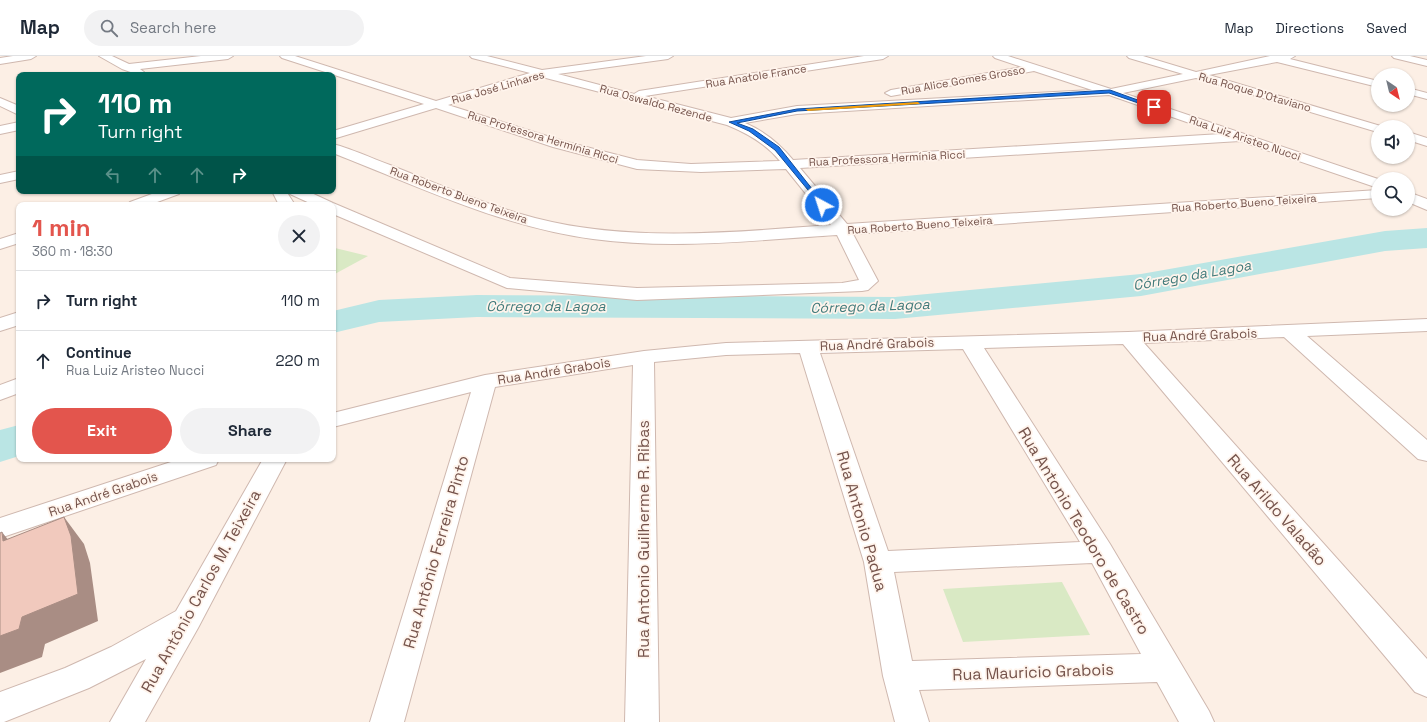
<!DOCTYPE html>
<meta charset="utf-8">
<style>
body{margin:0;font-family:"Space Grotesk",sans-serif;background:#f2f2f3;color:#1f2937;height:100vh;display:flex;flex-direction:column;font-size:15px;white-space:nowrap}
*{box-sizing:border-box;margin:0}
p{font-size:13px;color:#747a83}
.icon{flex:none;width:22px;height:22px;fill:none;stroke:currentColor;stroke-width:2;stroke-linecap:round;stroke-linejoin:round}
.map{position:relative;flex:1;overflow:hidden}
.side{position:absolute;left:16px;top:146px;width:320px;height:260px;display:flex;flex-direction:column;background:#fff;border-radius:8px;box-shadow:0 1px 3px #0004}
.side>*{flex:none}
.top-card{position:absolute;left:16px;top:16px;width:320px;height:122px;border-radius:8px;box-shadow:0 1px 3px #0004;background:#00695c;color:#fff;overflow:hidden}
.needle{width:26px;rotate:145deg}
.tools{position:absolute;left:1371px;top:12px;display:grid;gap:8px}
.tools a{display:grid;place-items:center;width:44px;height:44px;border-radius:50%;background:#fff;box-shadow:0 1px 3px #0004;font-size:20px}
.pin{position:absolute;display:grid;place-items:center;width:34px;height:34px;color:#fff;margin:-17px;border-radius:8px;box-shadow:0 2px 6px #0006}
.me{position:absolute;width:44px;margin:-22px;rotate:320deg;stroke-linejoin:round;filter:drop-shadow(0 0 3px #0008)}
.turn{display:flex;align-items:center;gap:14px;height:84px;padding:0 16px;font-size:18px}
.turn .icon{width:52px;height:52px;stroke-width:2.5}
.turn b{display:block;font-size:28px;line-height:34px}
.lanes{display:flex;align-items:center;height:38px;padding:0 16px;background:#0003;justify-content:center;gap:20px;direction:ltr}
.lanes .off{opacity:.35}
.round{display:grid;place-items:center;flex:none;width:42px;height:42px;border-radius:21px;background:#f2f2f3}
.overview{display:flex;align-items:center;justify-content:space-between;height:68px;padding:0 16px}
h1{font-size:24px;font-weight:700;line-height:30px;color:#e3554d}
.cta{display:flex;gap:8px;margin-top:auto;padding:8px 16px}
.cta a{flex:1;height:46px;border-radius:24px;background:#e3554d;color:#fff;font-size:16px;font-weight:700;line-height:46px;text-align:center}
.cta a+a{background:#f2f2f3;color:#1f2937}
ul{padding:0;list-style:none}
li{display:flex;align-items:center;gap:12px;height:60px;padding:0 16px;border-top:1px solid #e0e1e3}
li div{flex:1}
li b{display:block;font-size:15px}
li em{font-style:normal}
header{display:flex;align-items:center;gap:24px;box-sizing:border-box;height:56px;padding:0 20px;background:#fff;border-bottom:1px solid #e0e1e3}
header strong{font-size:19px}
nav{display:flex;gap:22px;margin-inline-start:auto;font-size:14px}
.search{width:280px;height:36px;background:#f2f2f3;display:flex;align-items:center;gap:10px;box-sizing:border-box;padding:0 14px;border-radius:22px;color:#747a83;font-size:15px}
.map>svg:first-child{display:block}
.green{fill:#d9e9c4}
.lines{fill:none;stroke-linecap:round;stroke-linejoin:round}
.river{fill:#bae5e4;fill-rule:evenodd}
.minor-casing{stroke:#cfb8af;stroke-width:2}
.minor{fill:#fff;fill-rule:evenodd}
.shaded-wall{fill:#a98d84}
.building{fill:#f1c9bd;stroke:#a98d84}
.route{fill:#1a73e8;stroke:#114b97}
.slow{fill:#f59e0b}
.labels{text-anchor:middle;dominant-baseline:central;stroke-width:3.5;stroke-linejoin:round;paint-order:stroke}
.far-street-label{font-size:11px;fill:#75534b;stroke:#fff4ec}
.street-label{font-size:13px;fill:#75534b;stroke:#fff4ec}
.water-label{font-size:14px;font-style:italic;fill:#3f7979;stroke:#fff4ec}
.near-street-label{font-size:16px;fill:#75534b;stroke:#fff4ec}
</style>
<header>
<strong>Map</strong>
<div class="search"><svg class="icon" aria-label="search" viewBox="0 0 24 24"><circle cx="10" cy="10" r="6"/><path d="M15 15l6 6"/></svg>Search here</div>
<nav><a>Map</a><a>Directions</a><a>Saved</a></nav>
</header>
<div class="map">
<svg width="1427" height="666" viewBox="0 0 1427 666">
<rect width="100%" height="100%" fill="#fcefe5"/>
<!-- green -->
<g class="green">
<path d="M335,192L368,200L333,219V193Z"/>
<path d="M1062,526L1090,579L963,586L943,533Z"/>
</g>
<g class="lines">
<!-- river -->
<g class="river">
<path d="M1427,172V192L1385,195L1141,240L895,263L477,261L379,266L333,277V255L379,244L477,239L895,241L1141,218L1385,175Z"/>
<path d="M19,369V400L0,406V374Z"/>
</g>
<defs>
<g id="minor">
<path d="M13,0H36L31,3L0,8V2Z"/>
<path d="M99,0H112L129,8L201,0H233L228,3L140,13L144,16L139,19L122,13Z"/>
<path d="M280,0H295L436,45L530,17L472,2L470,0H487L542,14L646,0H673L668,3L558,18L634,38L639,35L864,0H888L883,3L645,40L731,62L797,50L1092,34L1034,15L891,40L885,37L891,34L1022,11L995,2L993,0H1008L1111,33L1183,18L1129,2L1127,0H1143L1196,16L1270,0H1295L1290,3L1378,25V31L1277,6L1209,19L1384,71H1378V76L1374,75L1196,22L1123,37L1378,123V132L1240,85L800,112L847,168L1378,134V142L853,178L878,225L868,234L862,235L637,244L507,232L333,158V149H314L290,138L288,135H307L333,147L510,222L637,232L842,227L859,224L837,179C756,184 674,194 593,183C502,171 417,130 333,97V88C352,93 371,102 390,109C438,128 486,149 535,162C632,187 733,176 831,169L786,113L701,116L637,113L553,91L436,52L333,83V75L424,48L282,2ZM542,21L727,69C747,77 766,88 780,105L691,108L637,104L563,85L448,49ZM1109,39L1221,78L793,104C780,88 764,75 745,67L797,58Z"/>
<path d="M1392,0H1410L1427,4V10L1394,2Z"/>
<path d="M1408,32L1427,37V43L1408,38Z"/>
<path d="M0,42L19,50V59L0,50Z"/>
<path d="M19,66V74L0,78V70Z"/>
<path d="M1408,76L1427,82V90L1408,84Z"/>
<path d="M19,115V123L0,127V119Z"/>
<path d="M160,135H181L179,138L149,149H127L130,146Z"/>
<path d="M272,135H286L295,149H279Z"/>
<path d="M1408,136L1427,143V154L1408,146Z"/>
<path d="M19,177V187L0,193V183Z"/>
<path d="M19,256V269L0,275V262Z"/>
<path d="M1427,263V275L1307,280L1427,384V405L1418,403L1284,281L1144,287L1427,603V641L1415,636L1123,288L984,292L1110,488L1209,655L1214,666H1179L1157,626L919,634L929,666H895L883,620L864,506L800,297L726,299L654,306L659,666H625L633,309L495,331L404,666H370L471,336L333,371V357L485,319L644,295L726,287L1128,276ZM963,293L1080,486L888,495L820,297ZM1092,507L1141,598L912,605L894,516Z"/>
<path d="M19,322V337L0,344V329Z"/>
<path d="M180,403H219L216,409L0,482V462Z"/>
<path d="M263,403H287L198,572L145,666H110L146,603L89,632L4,666H0V636L65,612L111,591L176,555Z"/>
</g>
</defs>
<!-- minor casing -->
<use href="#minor" class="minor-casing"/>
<!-- minor -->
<use href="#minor" class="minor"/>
</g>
<!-- shaded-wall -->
<g class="shaded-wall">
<path d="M64,461L84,488L90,507L98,565L45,588L42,601L0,617V580L22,561Z"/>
<path d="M2,476L23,503L3,485Z"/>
</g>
<!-- building -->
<path class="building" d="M64,461L71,480L78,538L22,561L19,573L0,580V477L2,476L3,485Z"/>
<!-- route -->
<path class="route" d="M1110,34L1157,51L1153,52L1109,37L797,55L737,67L753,73L779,91L824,148L825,149L822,151L775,94L749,75L729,66L797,53Z"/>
<!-- slow -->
<path class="slow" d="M918,46L920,48L808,55L805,53Z"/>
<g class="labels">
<!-- far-street labels -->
<g class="far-street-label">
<text transform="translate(756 20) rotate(-9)">Rua Anatole France</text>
<text transform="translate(963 24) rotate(-10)">Rua Alice Gomes Grosso</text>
<text transform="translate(498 31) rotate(-16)">Rua José Linhares</text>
<text transform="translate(1255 36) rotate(16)">Rua Roque D'Otaviano</text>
<text transform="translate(656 47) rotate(15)">Rua Oswaldo Rezende</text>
<text transform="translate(543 81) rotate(17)">Rua Professora Hermínia Ricci</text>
<text transform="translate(1245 82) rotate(19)">Rua Luiz Aristeo Nucci</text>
<text transform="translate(887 102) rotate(-3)">Rua Professora Hermínia Ricci</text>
<text transform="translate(459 139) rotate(20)">Rua Roberto Bueno Teixeira</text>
<text transform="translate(1244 147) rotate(-4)">Rua Roberto Bueno Teixeira</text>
<text transform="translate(920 169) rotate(-4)">Rua Roberto Bueno Teixeira</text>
</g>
<!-- street labels -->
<g class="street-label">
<text transform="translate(1200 279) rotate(-2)">Rua André Grabois</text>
<text transform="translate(877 288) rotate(-2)">Rua André Grabois</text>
<text transform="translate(554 315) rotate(-9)">Rua André Grabois</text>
<text transform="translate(103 438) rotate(-19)">Rua André Grabois</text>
</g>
<!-- water labels -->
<g class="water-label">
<text transform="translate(1192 219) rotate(-10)">Córrego da Lagoa</text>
<text x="546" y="250">Córrego da Lagoa</text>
<text transform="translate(870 250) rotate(-2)">Córrego da Lagoa</text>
</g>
<!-- near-street labels -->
<g class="near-street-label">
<text transform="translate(1277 454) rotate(49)">Rua Arildo Valadão</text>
<text transform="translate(862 465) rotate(74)">Rua Antonio Padua</text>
<text transform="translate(1084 475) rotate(59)">Rua Antonio Teodoro de Castro</text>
<text transform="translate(643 483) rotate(-90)">Rua Antonio Guilherme R. Ribas</text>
<text transform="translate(436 496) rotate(-74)">Rua Antônio Ferreira Pinto</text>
<text transform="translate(201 535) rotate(-61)">Rua Antônio Carlos M. Teixeira</text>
<text transform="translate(1033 616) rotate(-2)">Rua Mauricio Grabois</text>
</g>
</g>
</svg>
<div class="tools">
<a><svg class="needle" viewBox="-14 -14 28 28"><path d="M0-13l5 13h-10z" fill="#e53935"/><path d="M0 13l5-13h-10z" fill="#747a83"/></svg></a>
<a><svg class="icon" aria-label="sound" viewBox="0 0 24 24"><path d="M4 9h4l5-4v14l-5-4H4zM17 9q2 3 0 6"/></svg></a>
<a><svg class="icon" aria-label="search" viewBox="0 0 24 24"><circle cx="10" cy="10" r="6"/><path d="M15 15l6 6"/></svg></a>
</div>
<div class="pin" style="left:1154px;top:51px;background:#d93025"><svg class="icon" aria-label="arrive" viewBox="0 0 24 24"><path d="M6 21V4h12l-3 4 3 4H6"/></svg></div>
<svg class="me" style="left:822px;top:149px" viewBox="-20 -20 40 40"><circle r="17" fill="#1a73e8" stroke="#fff" stroke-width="3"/><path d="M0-11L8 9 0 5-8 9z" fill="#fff"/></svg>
<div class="top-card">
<div class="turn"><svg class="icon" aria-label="right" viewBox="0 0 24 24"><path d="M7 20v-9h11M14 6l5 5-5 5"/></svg><div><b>110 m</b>Turn right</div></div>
<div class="lanes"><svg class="icon off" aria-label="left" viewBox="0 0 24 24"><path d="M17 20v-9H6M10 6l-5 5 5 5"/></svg><svg class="icon off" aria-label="ahead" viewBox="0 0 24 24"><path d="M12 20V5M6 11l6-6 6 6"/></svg><svg class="icon off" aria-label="ahead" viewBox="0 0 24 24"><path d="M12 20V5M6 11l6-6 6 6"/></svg><svg class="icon" aria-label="right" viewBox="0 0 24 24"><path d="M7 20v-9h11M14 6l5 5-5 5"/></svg></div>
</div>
<section class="side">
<div class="overview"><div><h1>1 min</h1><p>360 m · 18:30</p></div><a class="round"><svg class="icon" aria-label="close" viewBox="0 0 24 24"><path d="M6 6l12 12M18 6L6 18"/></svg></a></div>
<ul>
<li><svg class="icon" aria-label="right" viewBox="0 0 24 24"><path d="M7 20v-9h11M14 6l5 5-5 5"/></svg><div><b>Turn right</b></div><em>110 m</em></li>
<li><svg class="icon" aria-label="ahead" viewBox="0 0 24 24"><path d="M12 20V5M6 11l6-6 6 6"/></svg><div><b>Continue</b><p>Rua Luiz Aristeo Nucci</p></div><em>220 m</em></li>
</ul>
<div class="cta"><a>Exit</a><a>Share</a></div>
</section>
</div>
